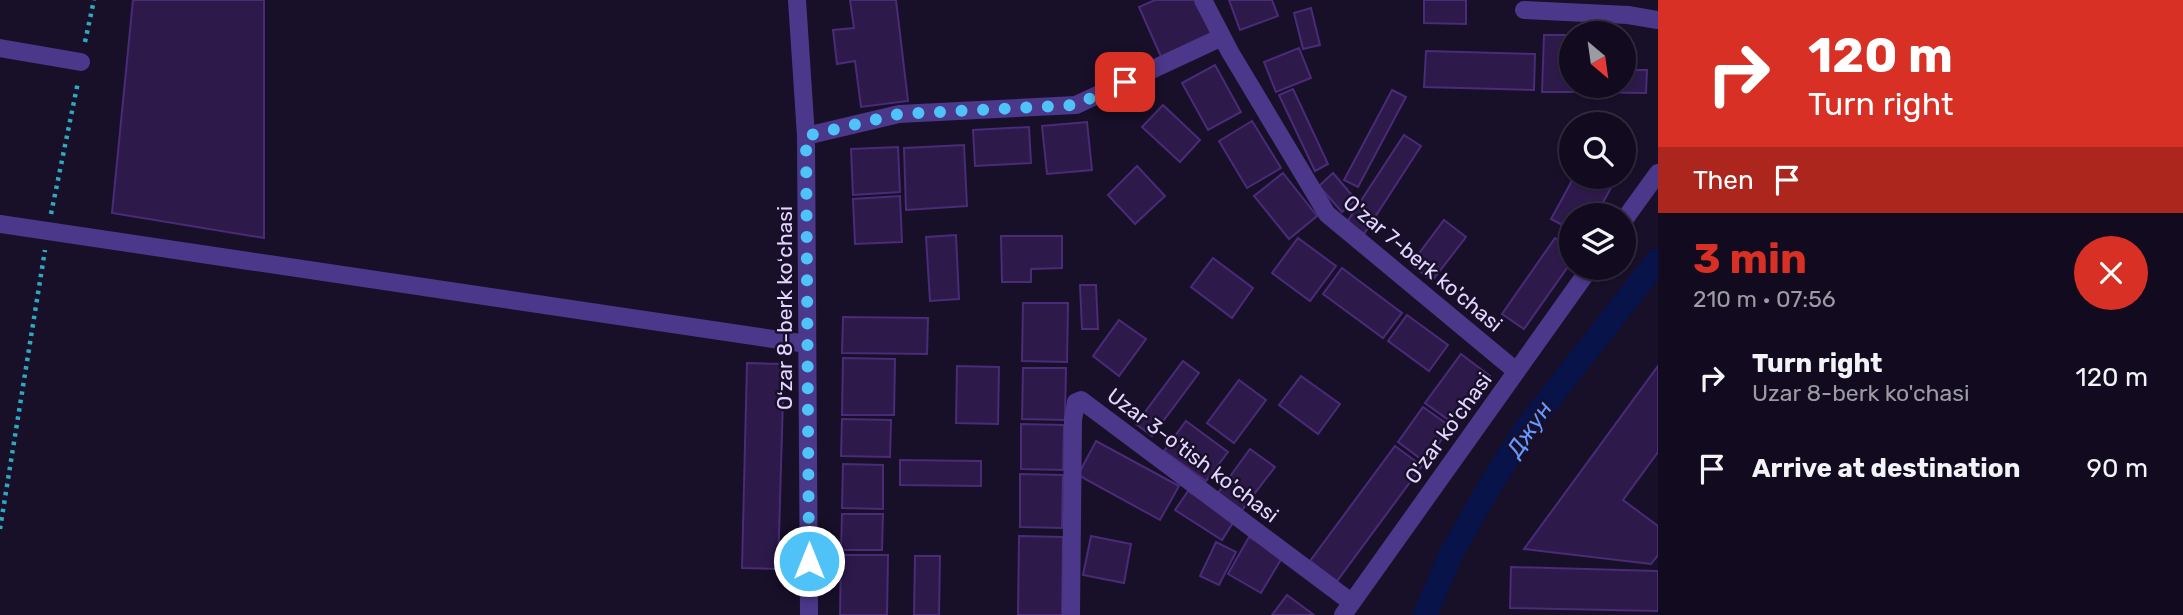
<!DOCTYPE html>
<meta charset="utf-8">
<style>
body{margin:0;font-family:Rubik,sans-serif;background:#1f192c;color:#f1f3f6;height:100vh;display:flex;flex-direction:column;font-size:26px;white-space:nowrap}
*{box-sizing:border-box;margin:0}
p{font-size:23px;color:#9c9ba4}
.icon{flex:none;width:38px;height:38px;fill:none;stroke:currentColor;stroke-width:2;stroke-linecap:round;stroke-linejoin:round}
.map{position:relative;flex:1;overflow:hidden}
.panel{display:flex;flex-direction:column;background:#120b1f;width:525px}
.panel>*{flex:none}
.top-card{background:#d93025;color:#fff;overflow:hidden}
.needle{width:46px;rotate:151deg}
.tools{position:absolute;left:1559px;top:21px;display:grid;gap:14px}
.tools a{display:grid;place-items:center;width:77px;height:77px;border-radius:50%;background:#120b1f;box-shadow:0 2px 5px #0004,0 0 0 2px #312b3d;font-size:35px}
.pin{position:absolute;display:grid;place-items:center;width:60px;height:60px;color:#fff;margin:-30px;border-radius:14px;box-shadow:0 4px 10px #0006}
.me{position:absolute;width:77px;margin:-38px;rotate:0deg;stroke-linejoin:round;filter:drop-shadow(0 0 5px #0008)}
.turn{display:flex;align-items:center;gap:24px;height:147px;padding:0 35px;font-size:32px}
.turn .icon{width:91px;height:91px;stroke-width:2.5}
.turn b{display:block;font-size:49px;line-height:60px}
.then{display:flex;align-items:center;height:66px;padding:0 35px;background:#0003;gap:14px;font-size:26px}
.round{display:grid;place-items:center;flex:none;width:74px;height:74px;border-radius:37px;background:#1f192c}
.head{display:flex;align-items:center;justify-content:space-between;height:119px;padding:0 35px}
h1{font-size:42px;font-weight:700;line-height:52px;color:#d93025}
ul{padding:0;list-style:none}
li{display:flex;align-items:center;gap:21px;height:91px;padding:0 35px}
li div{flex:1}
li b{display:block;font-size:26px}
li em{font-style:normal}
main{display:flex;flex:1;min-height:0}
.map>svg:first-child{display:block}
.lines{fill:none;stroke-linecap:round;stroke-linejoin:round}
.canal{stroke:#081349;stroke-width:24}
.building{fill:#2d1a4b;stroke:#492b78;stroke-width:2}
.path{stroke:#2aabc0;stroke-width:4.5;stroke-dasharray:3.5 5;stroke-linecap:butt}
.minor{stroke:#4b388a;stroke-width:18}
.route{stroke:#4fc3f7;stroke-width:12;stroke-dasharray:0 21.6}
.labels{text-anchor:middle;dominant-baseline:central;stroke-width:5;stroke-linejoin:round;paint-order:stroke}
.street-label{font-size:21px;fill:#e3d6ff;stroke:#180f29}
.water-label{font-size:23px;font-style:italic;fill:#6499ff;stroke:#180f29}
</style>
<main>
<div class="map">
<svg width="1658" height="615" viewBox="0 0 1658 615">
<rect width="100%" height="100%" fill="#180f29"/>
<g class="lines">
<!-- canal -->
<path class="canal" d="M1425,615L1451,554L1488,489L1528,426L1658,260"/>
</g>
<!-- building -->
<g class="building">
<path d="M133,0H264V238L112,213Z"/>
<path d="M850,0H896L908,101L861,107L855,61L837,64L833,30L854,28Z"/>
<path d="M1155,0H1196L1213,35L1162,59L1139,7Z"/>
<path d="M1229,0H1272L1278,16L1240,30Z"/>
<path d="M1424,0H1466V24L1424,23Z"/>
<path d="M1311,8L1320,45L1303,49L1294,13Z"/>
<path d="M1544,35H1572V86H1577V92H1542Z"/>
<path d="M1299,48L1311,78L1276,92L1264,62Z"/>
<path d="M1426,51L1535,54L1534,90L1424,87Z"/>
<path d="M1215,65L1241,112L1208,130L1182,83Z"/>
<path d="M1624,70H1647L1646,93L1581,92L1582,86H1624Z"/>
<path d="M1293,89L1328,164L1315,171L1279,95Z"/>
<path d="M1392,90L1406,97L1358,187L1344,180Z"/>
<path d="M1163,105L1200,140L1180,162L1142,127Z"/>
<path d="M1252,121L1281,168L1247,188L1219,141Z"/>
<path d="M1087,122L1092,170L1047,174L1042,126Z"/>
<path d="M1029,127L1031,163L975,166L973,130Z"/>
<path d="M1404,135L1421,146L1364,234L1347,222Z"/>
<path d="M964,145L967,206L906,210L904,148Z"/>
<path d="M1624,146L1631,150L1624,164Z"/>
<path d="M898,147L900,192L853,195L851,149Z"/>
<path d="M1137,166L1165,196L1135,224L1108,195Z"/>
<path d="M1283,173L1317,216L1289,239L1254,196Z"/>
<path d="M1333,173L1356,200L1342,212L1319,186Z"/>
<path d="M1574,177H1617L1596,215H1572V230L1551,219Z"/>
<path d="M900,196L902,242L855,244L853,199Z"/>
<path d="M1444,220L1466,237L1432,281L1411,264Z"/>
<path d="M956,235L959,299L930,301L926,237Z"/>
<path d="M1001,236H1062V268L1031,269V282H1002Z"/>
<path d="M1298,238L1336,266L1310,301L1272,273Z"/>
<path d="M1555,238L1572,249V261L1524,329L1502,314Z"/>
<path d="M1213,258L1253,288L1232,318L1191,287Z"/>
<path d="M1342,268L1402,313L1383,338L1323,294Z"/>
<path d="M1080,285H1096L1098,329H1082Z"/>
<path d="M1023,303H1068L1067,362L1022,361Z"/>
<path d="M1407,315L1448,345L1429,371L1388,341Z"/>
<path d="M843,317L928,318L927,354L842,353Z"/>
<path d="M1119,320L1146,339L1119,376L1093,356Z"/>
<path d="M1461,354L1490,376L1454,424L1425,403Z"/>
<path d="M843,358L895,359L894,415H842Z"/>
<path d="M1183,361L1199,373L1152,436L1136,424Z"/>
<path d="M747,363L784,364L778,569L742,568Z"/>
<path d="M957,366L999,367L998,424L956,423Z"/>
<path d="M1658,366V452L1623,500L1658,526V555L1651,564L1524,549Z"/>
<path d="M1023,368H1066L1065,420L1022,419Z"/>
<path d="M1301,376L1340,404L1318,434L1279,405Z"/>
<path d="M1239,380L1266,400L1234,443L1207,423Z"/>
<path d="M1423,407L1451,427L1425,462L1398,442Z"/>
<path d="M842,419L891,420L890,457L841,456Z"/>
<path d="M1186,421L1228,452L1206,481L1164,451Z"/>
<path d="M1021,424L1064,425L1063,470L1021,469Z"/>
<path d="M1096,441L1179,486L1160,520L1078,475Z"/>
<path d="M1395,446L1422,466L1337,581L1310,561Z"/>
<path d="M1250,449L1275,467L1242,510L1218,493Z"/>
<path d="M900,460L981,461V486L900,485Z"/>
<path d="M843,464L883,465V509L842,508Z"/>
<path d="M1020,474L1063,475L1062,528L1020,527Z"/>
<path d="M1188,491L1234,521L1222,540L1175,510Z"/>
<path d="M842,514H883L882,550H841Z"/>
<path d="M1019,536L1063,537L1062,615H1018Z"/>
<path d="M1091,536L1131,544L1124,583L1083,575Z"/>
<path d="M1249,537L1283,556L1261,593L1228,574Z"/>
<path d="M1216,542L1236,552L1219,585L1200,576Z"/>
<path d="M841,555H888L887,615H840Z"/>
<path d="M915,556H940L939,615H914Z"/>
<path d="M1511,567L1658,571V611L1510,608Z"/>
<path d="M1287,595L1314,615H1272Z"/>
</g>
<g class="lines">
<!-- path -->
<g class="path">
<path d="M85,42L94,0"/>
<path d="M51,214L78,82"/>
<path d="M0,529L45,250"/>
</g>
<!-- minor -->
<g class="minor">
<path d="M797,0L806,136L809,615"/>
<path d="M1203,0L1230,52L1327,214L1516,371"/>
<path d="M1524,10L1628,15L1658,20"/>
<path d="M0,48L81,62"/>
<path d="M806,136L899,114L1076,105L1222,37"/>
<path d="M1624,220L1658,173"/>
<path d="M0,224L807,344"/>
<path d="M1071,615L1073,420L1076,402L1081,400L1351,602"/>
<path d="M1343,615L1590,268"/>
</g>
</g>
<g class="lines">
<!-- route -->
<path class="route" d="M809,561L806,136L899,114L1076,105L1125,82"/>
</g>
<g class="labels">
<!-- street labels -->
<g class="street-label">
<text transform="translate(1423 263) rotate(40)">O'zar 7-berk ko'chasi</text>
<text transform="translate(784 308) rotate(-90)">Oʻzar 8-berk koʻchasi</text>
<text transform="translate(1448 428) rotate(-54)">O'zar ko'chasi</text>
<text transform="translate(1193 455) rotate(37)">Uzar 3-o'tish ko'chasi</text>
</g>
<!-- water labels -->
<g class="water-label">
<text transform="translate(1529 429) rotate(-56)">Джун</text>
</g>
</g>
</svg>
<div class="tools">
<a><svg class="needle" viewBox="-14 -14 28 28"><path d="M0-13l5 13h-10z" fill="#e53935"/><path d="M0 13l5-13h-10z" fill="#9c9ba4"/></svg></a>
<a><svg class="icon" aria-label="search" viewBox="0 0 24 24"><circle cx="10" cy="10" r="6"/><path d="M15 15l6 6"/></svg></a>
<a><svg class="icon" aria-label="layers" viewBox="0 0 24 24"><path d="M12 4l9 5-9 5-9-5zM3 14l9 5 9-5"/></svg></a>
</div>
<div class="pin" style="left:1125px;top:82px;background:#d93025"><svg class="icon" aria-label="arrive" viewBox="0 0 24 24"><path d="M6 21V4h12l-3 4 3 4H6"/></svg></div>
<svg class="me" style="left:809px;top:561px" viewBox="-20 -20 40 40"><circle r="17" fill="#4fc3f7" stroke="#fff" stroke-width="3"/><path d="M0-11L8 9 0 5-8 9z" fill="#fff"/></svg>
</div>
<section class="panel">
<div class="top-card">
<div class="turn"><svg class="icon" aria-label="right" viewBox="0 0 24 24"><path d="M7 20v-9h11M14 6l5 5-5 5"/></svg><div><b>120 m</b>Turn right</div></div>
<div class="then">Then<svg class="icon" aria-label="arrive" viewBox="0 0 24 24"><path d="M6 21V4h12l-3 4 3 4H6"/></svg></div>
</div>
<div class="head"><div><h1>3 min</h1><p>210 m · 07:56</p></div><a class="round" style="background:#d93025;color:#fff"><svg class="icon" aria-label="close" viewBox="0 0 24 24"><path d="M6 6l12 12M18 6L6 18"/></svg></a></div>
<ul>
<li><svg class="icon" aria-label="right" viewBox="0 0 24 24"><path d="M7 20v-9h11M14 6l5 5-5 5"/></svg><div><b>Turn right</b><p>Uzar 8-berk ko'chasi</p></div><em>120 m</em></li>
<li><svg class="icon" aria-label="arrive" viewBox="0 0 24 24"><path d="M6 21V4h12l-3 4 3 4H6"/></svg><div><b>Arrive at destination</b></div><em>90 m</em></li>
</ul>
</section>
</main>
